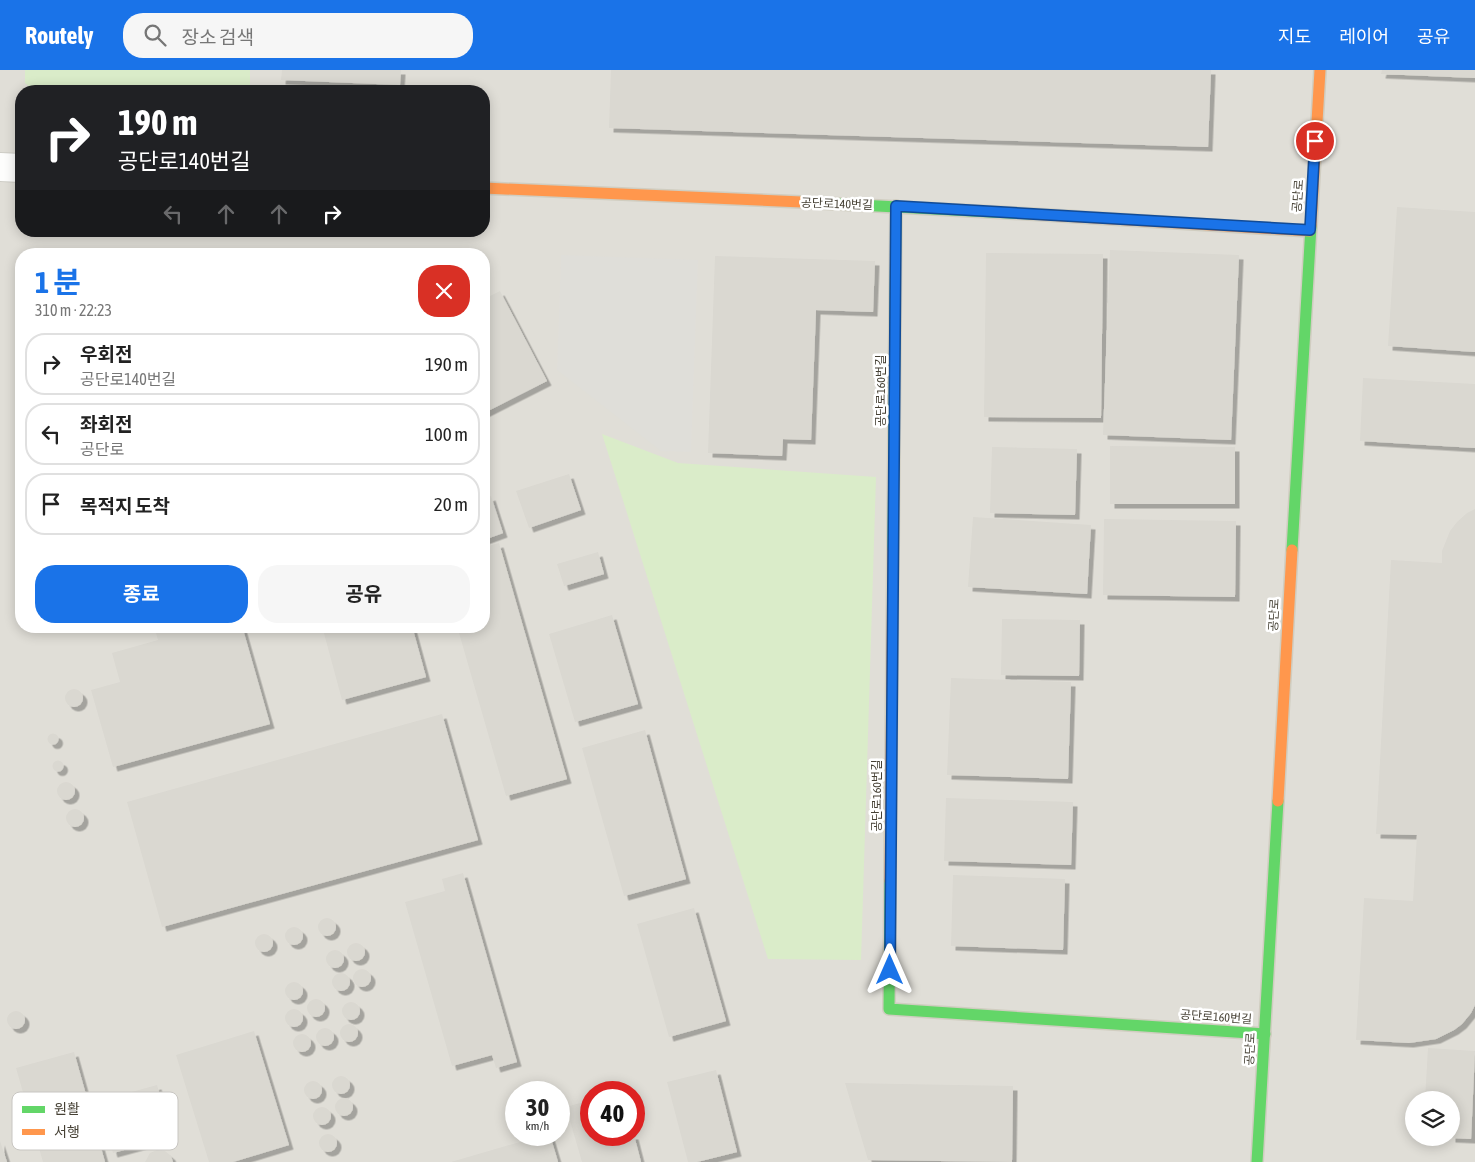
<!DOCTYPE html>
<html lang="ko">
<meta charset="utf-8">
<style>
body{margin:0;font-family:"Asap Condensed","Noto Sans KR",sans-serif;background:#f6f6f6;color:#222;height:100vh;display:flex;flex-direction:column;font-size:19px;white-space:nowrap}
*{box-sizing:border-box;margin:0}
p{font-size:16px;color:#767676}
.icon{flex:none;width:28px;height:28px;fill:none;stroke:currentColor;stroke-width:2;stroke-linecap:round;stroke-linejoin:round}
.map{position:relative;flex:1;overflow:hidden}
.details{position:absolute;left:15px;top:178px;width:475px;height:385px;display:flex;flex-direction:column;background:#fff;border-radius:20px;box-shadow:0 2px 12px #0003}
.details>*{flex:none}
.hud{position:absolute;left:15px;top:15px;width:475px;height:152px;border-radius:20px;box-shadow:0 2px 12px #0003;background:#202124;color:#fff;overflow:hidden}
.tools{position:absolute;left:1405px;top:1021px;display:grid;gap:10px}
.tools a{display:grid;place-items:center;width:55px;height:55px;border-radius:50%;background:#fff;box-shadow:0 2px 12px #0003;font-size:25px}
.speed{position:absolute;left:505px;top:1011px;display:flex;gap:10px;font-size:25px;font-weight:700;text-align:center}
.speed>*{display:grid;place-content:center;width:65px;height:65px;border-radius:50%;background:#fff;box-shadow:0 2px 12px #0003;line-height:1}
.speed small{font-size:12px;font-weight:400}
.speed .limit{border:8px solid #d22;background:#fff;color:#111}
.pin{position:absolute;display:grid;place-items:center;width:42px;height:42px;color:#fff;margin:-21px;border:2px solid #fff;border-radius:50%;box-shadow:0 1px 5px #0007}
.me{position:absolute;width:55px;margin:-28px;rotate:0deg;stroke-linejoin:round;filter:drop-shadow(0 0 4px #0008)}
.turn{display:flex;align-items:center;gap:18px;height:105px;padding:0 20px;font-size:22px}
.turn .icon{width:65px;height:65px;stroke-width:2.5}
.turn b{display:block;font-size:35px;line-height:42px}
.lanes{display:flex;align-items:center;height:48px;padding:0 20px;background:#0003;justify-content:center;gap:25px;direction:ltr}
.lanes .off{opacity:.35}
.round{display:grid;place-items:center;flex:none;width:52px;height:52px;border-radius:20px;background:#f6f6f6}
.head{display:flex;align-items:center;justify-content:space-between;height:85px;padding:0 20px}
h1{font-size:30px;font-weight:700;line-height:38px;color:#1a73e8}
.action{display:flex;gap:10px;margin-top:auto;padding:10px 20px}
.action a{flex:1;height:58px;border-radius:20px;background:#1a73e8;color:#fff;font-size:20px;font-weight:700;line-height:58px;text-align:center}
.action a+a{background:#f6f6f6;color:#222}
ul{padding:0;list-style:none}
li{display:flex;align-items:center;gap:15px;height:62px;margin:0 10px 8px;padding:0 10px;border:2px solid #e0e0e0;border-radius:20px}
li div{flex:1}
li b{display:block;font-size:19px}
li em{font-style:normal}
header{display:flex;align-items:center;gap:30px;box-sizing:border-box;height:70px;padding:0 25px;background:#1a73e8;color:#fff}
header strong{font-size:24px}
nav{display:flex;gap:28px;margin-inline-start:auto;font-size:18px}
.search{width:350px;height:45px;background:#f6f6f6;display:flex;align-items:center;gap:12px;box-sizing:border-box;padding:0 18px;border-radius:20px;color:#767676;font-size:19px}
.map>svg:first-child{display:block}
.industrial{fill:#e0ded7;fill-rule:evenodd}
.green{fill:#daecc9}
.parking{fill:#dfded9}
.building{fill:#dad8d1;filter:url(#shadow)}
.lines{fill:none;stroke-linecap:round;stroke-linejoin:round}
.street-casing{stroke:#cecdc6;stroke-width:30}
.fast-casing{stroke:#d0cdc0;stroke-width:14}
.slow-casing{stroke:#d0cdc0;stroke-width:14}
.street{stroke:#fdfdfc;stroke-width:28}
.fast{stroke:#63d668;stroke-width:11}
.slow{stroke:#ff974d;stroke-width:11}
.route-casing{stroke:#114b97;stroke-width:12}
.route{stroke:#1a73e8;stroke-width:9}
.labels{text-anchor:middle;dominant-baseline:central;stroke-width:5;stroke-linejoin:round;paint-order:stroke}
.street-label{font-size:12px;fill:#464135;stroke:#fff}
.key{fill:#fff;stroke:#c8c6c2;stroke-width:1}
.key-label{font-size:14px;fill:#464135}
</style>
<header>
<strong>Routely</strong>
<div class="search"><svg class="icon" aria-label="search" viewBox="0 0 24 24"><circle cx="10" cy="10" r="6"/><path d="M15 15l6 6"/></svg>장소 검색</div>
<nav><a>지도</a><a>레이어</a><a>공유</a></nav>
</header>
<div class="map">
<svg width="1475" height="1092" viewBox="0 0 1475 1092">
<defs>
<filter id="shadow"><feDropShadow dx="4.5" dy="4.5" stdDeviation="0" flood-color="#0004"/></filter>
</defs>
<rect width="100%" height="100%" fill="#f0efe9"/>
<!-- industrial -->
<path class="industrial" d="M0,0H1475V1092H0ZM21,21H484V161H21ZM21,184H484V556H21ZM516,1022H559V1065H516ZM591,1022H634V1065H591ZM1414,1030H1451V1068H1414Z"/>
<!-- green -->
<g class="green">
<path d="M25,0H250V21H35L25,13Z"/>
<path d="M602,364L678,393L876,407L861,890L768,889Z"/>
</g>
<!-- parking -->
<path class="parking" d="M561,185L698,190L691,382L661,381L557,300Z"/>
<!-- building -->
<g class="building">
<path d="M282,0H401L400,15L281,10Z"/>
<path d="M611,0H1211L1208,77L609,58Z"/>
<path d="M1382,0H1475V8L1381,4Z"/>
<path d="M1397,137L1475,142V282L1388,276Z"/>
<path d="M1110,180L1239,185L1231,370L1103,365Z"/>
<path d="M986,183L1103,184L1101,348L984,347Z"/>
<path d="M715,186L875,191L873,242L816,240L811,370L783,369L782,386L708,383Z"/>
<path d="M500,221L547,311L484,343V229Z"/>
<path d="M1363,308L1475,314V378L1360,371Z"/>
<path d="M1110,376L1235,377V434H1110Z"/>
<path d="M992,377L1077,379L1075,445L990,443Z"/>
<path d="M569,404L581,440L529,458L516,421Z"/>
<path d="M491,426L503,463L484,470V429Z"/>
<path d="M1475,439V935L1471,943L1462,954L1454,960L1436,969L1409,973L1356,970L1364,828L1413,831L1417,765L1376,764L1391,490L1442,493V481L1450,461L1457,452L1467,443Z"/>
<path d="M973,447L1091,455L1087,524L968,517Z"/>
<path d="M1104,449L1236,451L1235,527L1103,525Z"/>
<path d="M499,473L567,709L506,726L457,556H484V477Z"/>
<path d="M598,482L604,504L564,516L557,494Z"/>
<path d="M612,545L638,634L575,652L549,564Z"/>
<path d="M1002,549L1080,550L1079,606L1001,605Z"/>
<path d="M154,556H242L270,654L113,697L91,620L120,612L112,583L158,570Z"/>
<path d="M322,556H412L426,607L342,630Z"/>
<path d="M951,608L1071,612L1068,709L947,705Z"/>
<circle cx="74" cy="628" r="9"/>
<path d="M442,644L478,770L162,857L127,732Z"/>
<path d="M645,660L686,809L624,826L582,678Z"/>
<circle cx="53" cy="669" r="5.5"/>
<circle cx="58" cy="696" r="5.5"/>
<circle cx="66" cy="721" r="9"/>
<path d="M946,728L1073,732L1071,795L944,791Z"/>
<circle cx="75" cy="748" r="9"/>
<path d="M463,803L517,992L496,998L492,985L452,996L405,832L445,821L442,809Z"/>
<path d="M953,805L1065,809L1063,880L951,876Z"/>
<path d="M694,838L726,951L669,967L637,854Z"/>
<circle cx="327" cy="857" r="9"/>
<circle cx="294" cy="866" r="9"/>
<circle cx="264" cy="873" r="9"/>
<circle cx="356" cy="882" r="9"/>
<circle cx="335" cy="889" r="9"/>
<circle cx="362" cy="908" r="9"/>
<circle cx="341" cy="912" r="9"/>
<circle cx="294" cy="921" r="9"/>
<circle cx="316" cy="938" r="9"/>
<circle cx="351" cy="941" r="9"/>
<circle cx="294" cy="948" r="9"/>
<circle cx="16" cy="950" r="9"/>
<circle cx="349" cy="963" r="9"/>
<circle cx="325" cy="967" r="9"/>
<path d="M254,961L289,1075L233,1092H209L176,985Z"/>
<circle cx="302" cy="973" r="9"/>
<path d="M1428,978L1475,981L1471,1069L1451,1068V1030H1425Z"/>
<path d="M74,982L105,1092H43L16,998Z"/>
<path d="M716,1000L737,1082L697,1092H688L667,1012Z"/>
<circle cx="341" cy="1015" r="9"/>
<circle cx="313" cy="1020" r="9"/>
<path d="M845,1013L1013,1016L1012,1092L868,1090Z"/>
<path d="M157,1015L172,1067L113,1083L99,1031Z"/>
<circle cx="344" cy="1037" r="9"/>
<path d="M591,1030V1065H634L641,1092H582L566,1037Z"/>
<circle cx="322" cy="1046" r="9"/>
<circle cx="328" cy="1073" r="9"/>
<path d="M544,1065H550L558,1092H451Z"/>
<path d="M0,1071L7,1092H0Z"/>
<path d="M157,1080L165,1081L171,1086L173,1092H145L150,1083Z"/>
</g>
<g class="lines">
<defs>
<path id="street" d="M0,97L21,98"/>
<g id="fast">
<path d="M802,132L1030,144"/>
<path d="M893,479L896,136"/>
<path d="M1292,480L1311,156"/>
<path d="M890,811L889,939L1265,964"/>
<path d="M1257,1092L1278,731"/>
</g>
<g id="slow">
<path d="M484,118L802,132"/>
<path d="M1030,144L1310,161"/>
<path d="M1311,156L1320,0"/>
<path d="M1278,731L1292,480"/>
<path d="M890,811L893,479"/>
</g>
</defs>
<!-- street casing -->
<use href="#street" class="street-casing"/>
<!-- fast casing -->
<use href="#fast" class="fast-casing"/>
<!-- slow casing -->
<use href="#slow" class="slow-casing"/>
<!-- street -->
<use href="#street" class="street"/>
<!-- fast -->
<use href="#fast" class="fast"/>
<!-- slow -->
<use href="#slow" class="slow"/>
</g>
<g class="lines">
<defs>
<path id="route" d="M890,900L896,136L1310,160L1315,71"/>
</defs>
<!-- route casing -->
<use href="#route" class="route-casing"/>
<!-- route -->
<use href="#route" class="route"/>
</g>
<g class="labels">
<!-- street labels -->
<g class="street-label">
<text transform="translate(1298 126) rotate(-86)">공단로</text>
<text transform="translate(837 134) rotate(2)">공단로140번길</text>
<text transform="translate(881 321) rotate(-90)">공단로160번길</text>
<text transform="translate(1274 545) rotate(-87)">공단로</text>
<text transform="translate(877 726) rotate(-90)">공단로160번길</text>
<text transform="translate(1216 947) rotate(4)">공단로160번길</text>
<text transform="translate(1250 979) rotate(-87)">공단로</text>
</g>
</g>
<!-- legend -->
<rect x="12" y="1022" width="166" height="58" rx="8" class="key"/>
<rect x="22" y="1036" width="23" height="7" fill="#63d668"/>
<rect x="22" y="1059" width="23" height="6" fill="#ff974d"/>
<g class="key-label">
<text x="54" y="1044">원활</text>
<text x="54" y="1067">서행</text>
</g>
</svg>
<div class="tools">
<a><svg class="icon" aria-label="layers" viewBox="0 0 24 24"><path d="M12 4l9 5-9 5-9-5zM3 14l9 5 9-5"/></svg></a>
</div>
<div class="speed"><div>30<small>km/h</small></div><div class="limit">40</div></div>
<div class="pin" style="left:1315px;top:71px;background:#d93025"><svg class="icon" aria-label="arrive" viewBox="0 0 24 24"><path d="M6 21V4h12l-3 4 3 4H6"/></svg></div>
<svg class="me" style="left:890px;top:900px" viewBox="-20 -20 40 40"><path d="M0-17L14 15 0 8-14 15z" fill="#1a73e8" stroke="#fff" stroke-width="4"/></svg>
<div class="hud">
<div class="turn"><svg class="icon" aria-label="right" viewBox="0 0 24 24"><path d="M7 20v-9h11M14 6l5 5-5 5"/></svg><div><b>190 m</b>공단로140번길</div></div>
<div class="lanes"><svg class="icon off" aria-label="left" viewBox="0 0 24 24"><path d="M17 20v-9H6M10 6l-5 5 5 5"/></svg><svg class="icon off" aria-label="ahead" viewBox="0 0 24 24"><path d="M12 20V5M6 11l6-6 6 6"/></svg><svg class="icon off" aria-label="ahead" viewBox="0 0 24 24"><path d="M12 20V5M6 11l6-6 6 6"/></svg><svg class="icon" aria-label="right" viewBox="0 0 24 24"><path d="M7 20v-9h11M14 6l5 5-5 5"/></svg></div>
</div>
<section class="details">
<div class="head"><div><h1>1 분</h1><p>310 m · 22:23</p></div><a class="round" style="background:#d93025;color:#fff"><svg class="icon" aria-label="close" viewBox="0 0 24 24"><path d="M6 6l12 12M18 6L6 18"/></svg></a></div>
<ul>
<li><svg class="icon" aria-label="right" viewBox="0 0 24 24"><path d="M7 20v-9h11M14 6l5 5-5 5"/></svg><div><b>우회전</b><p>공단로140번길</p></div><em>190 m</em></li>
<li><svg class="icon" aria-label="left" viewBox="0 0 24 24"><path d="M17 20v-9H6M10 6l-5 5 5 5"/></svg><div><b>좌회전</b><p>공단로</p></div><em>100 m</em></li>
<li><svg class="icon" aria-label="arrive" viewBox="0 0 24 24"><path d="M6 21V4h12l-3 4 3 4H6"/></svg><div><b>목적지 도착</b></div><em>20 m</em></li>
</ul>
<div class="action"><a>종료</a><a>공유</a></div>
</section>
</div>
